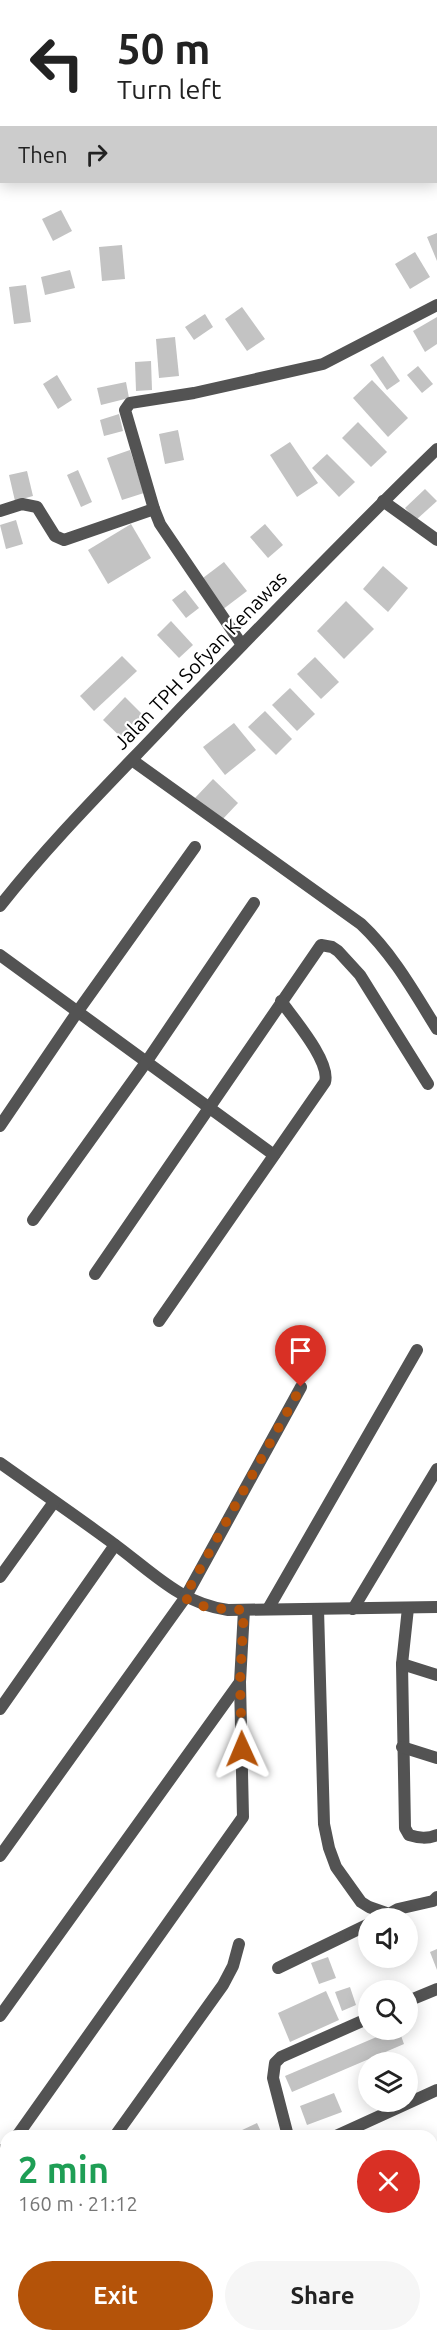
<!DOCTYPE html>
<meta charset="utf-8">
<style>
body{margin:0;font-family:Ubuntu,sans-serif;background:#f6f6f6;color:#222;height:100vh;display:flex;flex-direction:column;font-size:22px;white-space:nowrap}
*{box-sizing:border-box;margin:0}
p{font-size:20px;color:#767676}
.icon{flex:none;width:33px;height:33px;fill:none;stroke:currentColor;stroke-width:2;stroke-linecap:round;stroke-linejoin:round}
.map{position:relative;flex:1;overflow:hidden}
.details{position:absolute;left:0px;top:2130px;width:438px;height:212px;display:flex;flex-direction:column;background:#fff;border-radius:18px 18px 0 0;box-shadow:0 3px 15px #0003}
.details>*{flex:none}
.top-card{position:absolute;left:0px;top:0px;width:438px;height:183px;box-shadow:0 3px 15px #0003;background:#fff;color:#222;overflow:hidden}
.fabs{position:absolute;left:358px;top:1908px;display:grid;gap:12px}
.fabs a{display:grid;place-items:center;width:60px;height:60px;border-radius:50%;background:#fff;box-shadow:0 3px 15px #0003;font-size:30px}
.pin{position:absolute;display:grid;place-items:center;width:51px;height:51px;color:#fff;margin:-62px -26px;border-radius:50% 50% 50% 0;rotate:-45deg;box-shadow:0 0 6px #0007}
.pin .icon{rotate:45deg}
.me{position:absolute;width:66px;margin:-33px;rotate:359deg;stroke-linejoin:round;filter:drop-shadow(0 0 4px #0008)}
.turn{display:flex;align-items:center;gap:21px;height:126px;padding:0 18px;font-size:27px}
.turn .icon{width:78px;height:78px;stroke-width:2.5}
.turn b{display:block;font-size:42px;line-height:51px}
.then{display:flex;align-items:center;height:57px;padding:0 18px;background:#0003;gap:12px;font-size:22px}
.round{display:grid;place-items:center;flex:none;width:63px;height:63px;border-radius:32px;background:#f6f6f6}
.overview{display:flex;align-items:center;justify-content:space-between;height:102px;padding:0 18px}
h1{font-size:36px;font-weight:700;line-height:45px;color:#1e9e55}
.primary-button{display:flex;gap:12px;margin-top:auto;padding:12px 18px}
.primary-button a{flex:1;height:69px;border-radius:36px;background:#b45309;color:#fff;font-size:24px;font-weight:700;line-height:69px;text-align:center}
.primary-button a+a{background:#f6f6f6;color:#222}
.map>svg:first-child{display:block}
.building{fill:#c3c3c3}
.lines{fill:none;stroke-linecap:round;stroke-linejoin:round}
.street{stroke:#535353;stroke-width:12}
.route{stroke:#b45309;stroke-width:10;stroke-dasharray:0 18}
.labels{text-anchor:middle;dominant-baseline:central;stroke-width:4.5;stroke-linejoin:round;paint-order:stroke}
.street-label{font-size:20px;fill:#000;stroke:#fff}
</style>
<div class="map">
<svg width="437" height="2341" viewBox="0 0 437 2341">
<rect width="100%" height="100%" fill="#fff"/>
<!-- building -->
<g class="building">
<path d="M61,210L72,231L53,241L42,219Z"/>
<path d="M437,233V261L427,237Z"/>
<path d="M122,245L125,279L102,281L99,247Z"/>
<path d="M415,252L430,277L410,289L395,264Z"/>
<path d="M70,270L75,288L45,295L41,277Z"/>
<path d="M26,285L31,322L14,324L9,287Z"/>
<path d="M242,307L265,339L247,351L225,319Z"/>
<path d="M205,314L213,327L194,340L185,327Z"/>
<path d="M437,317V344L425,352L413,331Z"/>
<path d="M175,337L179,376L159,378L156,339Z"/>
<path d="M383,356L400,381L387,390L370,365Z"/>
<path d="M151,361L152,390L136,391L135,362Z"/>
<path d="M418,366L433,384L422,393L407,375Z"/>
<path d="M57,375L72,400L58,409L43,384Z"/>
<path d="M372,380L408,418L388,437L353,398Z"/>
<path d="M126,382L129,398L101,405L97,388Z"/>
<path d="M119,414L123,431L104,436L100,420Z"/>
<path d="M358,422L387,452L371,467L342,438Z"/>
<path d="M178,430L184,460L165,464L159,434Z"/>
<path d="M290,442L318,483L297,497L270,455Z"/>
<path d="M130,450L144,493L122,500L107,458Z"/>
<path d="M327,454L355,482L339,497L312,468Z"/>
<path d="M78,470L92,502L81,507L67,475Z"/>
<path d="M27,471L33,496L15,501L9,475Z"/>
<path d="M425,489L437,501L416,520L405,508Z"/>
<path d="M16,520L23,544L6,549L0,525Z"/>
<path d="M131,524L151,558L108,584L88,550Z"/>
<path d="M265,524L283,545L268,558L250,537Z"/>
<path d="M224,562L247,591L222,610L199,581Z"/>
<path d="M383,566L408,588L388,612L363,589Z"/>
<path d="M185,590L199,608L186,618L172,600Z"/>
<path d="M346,601L374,629L344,659L317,631Z"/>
<path d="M171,621L193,645L179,658L157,635Z"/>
<path d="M122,656L137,671L94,711L80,696Z"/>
<path d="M315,657L339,682L321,699L297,674Z"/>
<path d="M290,688L315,714L297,731L272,705Z"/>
<path d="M125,697L148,720L126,742L103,720Z"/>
<path d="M265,711L292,739L276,755L248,727Z"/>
<path d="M234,723L256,750L225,775L203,747Z"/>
<path d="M213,779L238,803L220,822L195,798Z"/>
<path d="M437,1949V1970L430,1952Z"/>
<path d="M328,1957L336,1978L319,1984L311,1963Z"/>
<path d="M350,1987L356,2005L342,2011L335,1992Z"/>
<path d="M326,1991L339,2020L290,2042L278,2013Z"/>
<path d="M393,2030H399L404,2044L292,2092L285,2076Z"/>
<path d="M334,2093L342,2112L307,2125L300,2106Z"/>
<path d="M257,2123L263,2136H242L240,2131Z"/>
<path d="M437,2152V2173L432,2175V2154Z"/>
<path d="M437,2213V2237L432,2239V2215Z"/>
<path d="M235,2336H263L250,2341H237Z"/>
</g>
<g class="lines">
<!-- street -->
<g class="street">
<path d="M383,501L437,540"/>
<path d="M154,509L125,410L130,403L194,393L323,364L437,305"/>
<path d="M0,511L22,504L37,507L55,536L64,540L154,509L160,524L242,645"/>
<path d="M132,760L361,924C393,954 414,992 437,1029"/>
<path d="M0,906C55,836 120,773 181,708C266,621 350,533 437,449"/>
<path d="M0,955L274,1155"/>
<path d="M0,1126L78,1011L195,847"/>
<path d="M33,1220L147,1061L254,903"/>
<path d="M95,1274L321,945L332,947L338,951L360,975L428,1084"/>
<path d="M159,1321L325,1082C331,1062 293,1018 281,1001"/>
<path d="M0,1463C38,1490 76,1516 114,1544C151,1571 181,1604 228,1610L437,1607"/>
<path d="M0,1577L54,1502"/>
<path d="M408,1608L402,1664L405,1828L409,1835C419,1838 427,1839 437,1835"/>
<path d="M268,1609L417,1350"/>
<path d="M318,1609L324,1824L329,1848L336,1867L361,1902L369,1907L389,1914L398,1909L433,1901L437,1897"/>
<path d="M353,1609L437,1469"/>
<path d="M402,1664L437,1675"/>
<path d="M0,1709L115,1545"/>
<path d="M402,1747L437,1758"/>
<path d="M0,1856L185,1598L301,1387"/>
<path d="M278,1968L369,1924"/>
<path d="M408,2001L437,1989"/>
<path d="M0,2016L240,1682"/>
<path d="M17,2136L243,1817L240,1682L244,1610"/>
<path d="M115,2136L223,1985L233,1966L239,1944"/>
<path d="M288,2136L273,2078L275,2063L281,2057L369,2018"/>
<path d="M336,2136L437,2090"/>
<path d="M0,2150L6,2153"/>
<path d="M432,2193L437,2191"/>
<path d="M0,2258L6,2261"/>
<path d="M432,2282L437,2279"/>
<path d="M126,2336L133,2341"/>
<path d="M272,2336L274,2341"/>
<path d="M295,2341L307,2336"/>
</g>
</g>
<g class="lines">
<!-- route -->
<path class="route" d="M242,1749L240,1682L244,1610L208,1608L184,1598L301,1387"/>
</g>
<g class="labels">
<!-- street labels -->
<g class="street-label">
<text transform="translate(200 660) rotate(-46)">Jalan TPH Sofyan Kenawas</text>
</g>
</g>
</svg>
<div class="fabs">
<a><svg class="icon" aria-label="sound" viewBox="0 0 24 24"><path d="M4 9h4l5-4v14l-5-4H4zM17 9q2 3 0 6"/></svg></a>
<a><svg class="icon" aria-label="search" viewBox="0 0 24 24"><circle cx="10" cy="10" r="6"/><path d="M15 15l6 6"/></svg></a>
<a><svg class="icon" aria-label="layers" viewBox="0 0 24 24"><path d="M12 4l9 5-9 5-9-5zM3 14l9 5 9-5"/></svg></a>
</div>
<div class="pin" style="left:301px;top:1387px;background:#d93025"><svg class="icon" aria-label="arrive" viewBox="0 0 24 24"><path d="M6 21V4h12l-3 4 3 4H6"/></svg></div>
<svg class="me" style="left:242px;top:1749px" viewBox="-20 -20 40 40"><path d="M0-17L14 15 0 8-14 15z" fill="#b45309" stroke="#fff" stroke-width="4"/></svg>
<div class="top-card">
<div class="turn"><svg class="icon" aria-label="left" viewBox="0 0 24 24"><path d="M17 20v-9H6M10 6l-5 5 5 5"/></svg><div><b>50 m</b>Turn left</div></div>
<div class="then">Then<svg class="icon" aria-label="right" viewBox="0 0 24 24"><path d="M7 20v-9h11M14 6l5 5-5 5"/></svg></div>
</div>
<section class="details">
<div class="overview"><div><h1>2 min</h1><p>160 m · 21:12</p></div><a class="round" style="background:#d93025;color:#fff"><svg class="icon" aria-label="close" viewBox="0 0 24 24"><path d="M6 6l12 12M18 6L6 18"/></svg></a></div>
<div class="primary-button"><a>Exit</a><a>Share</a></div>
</section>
</div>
